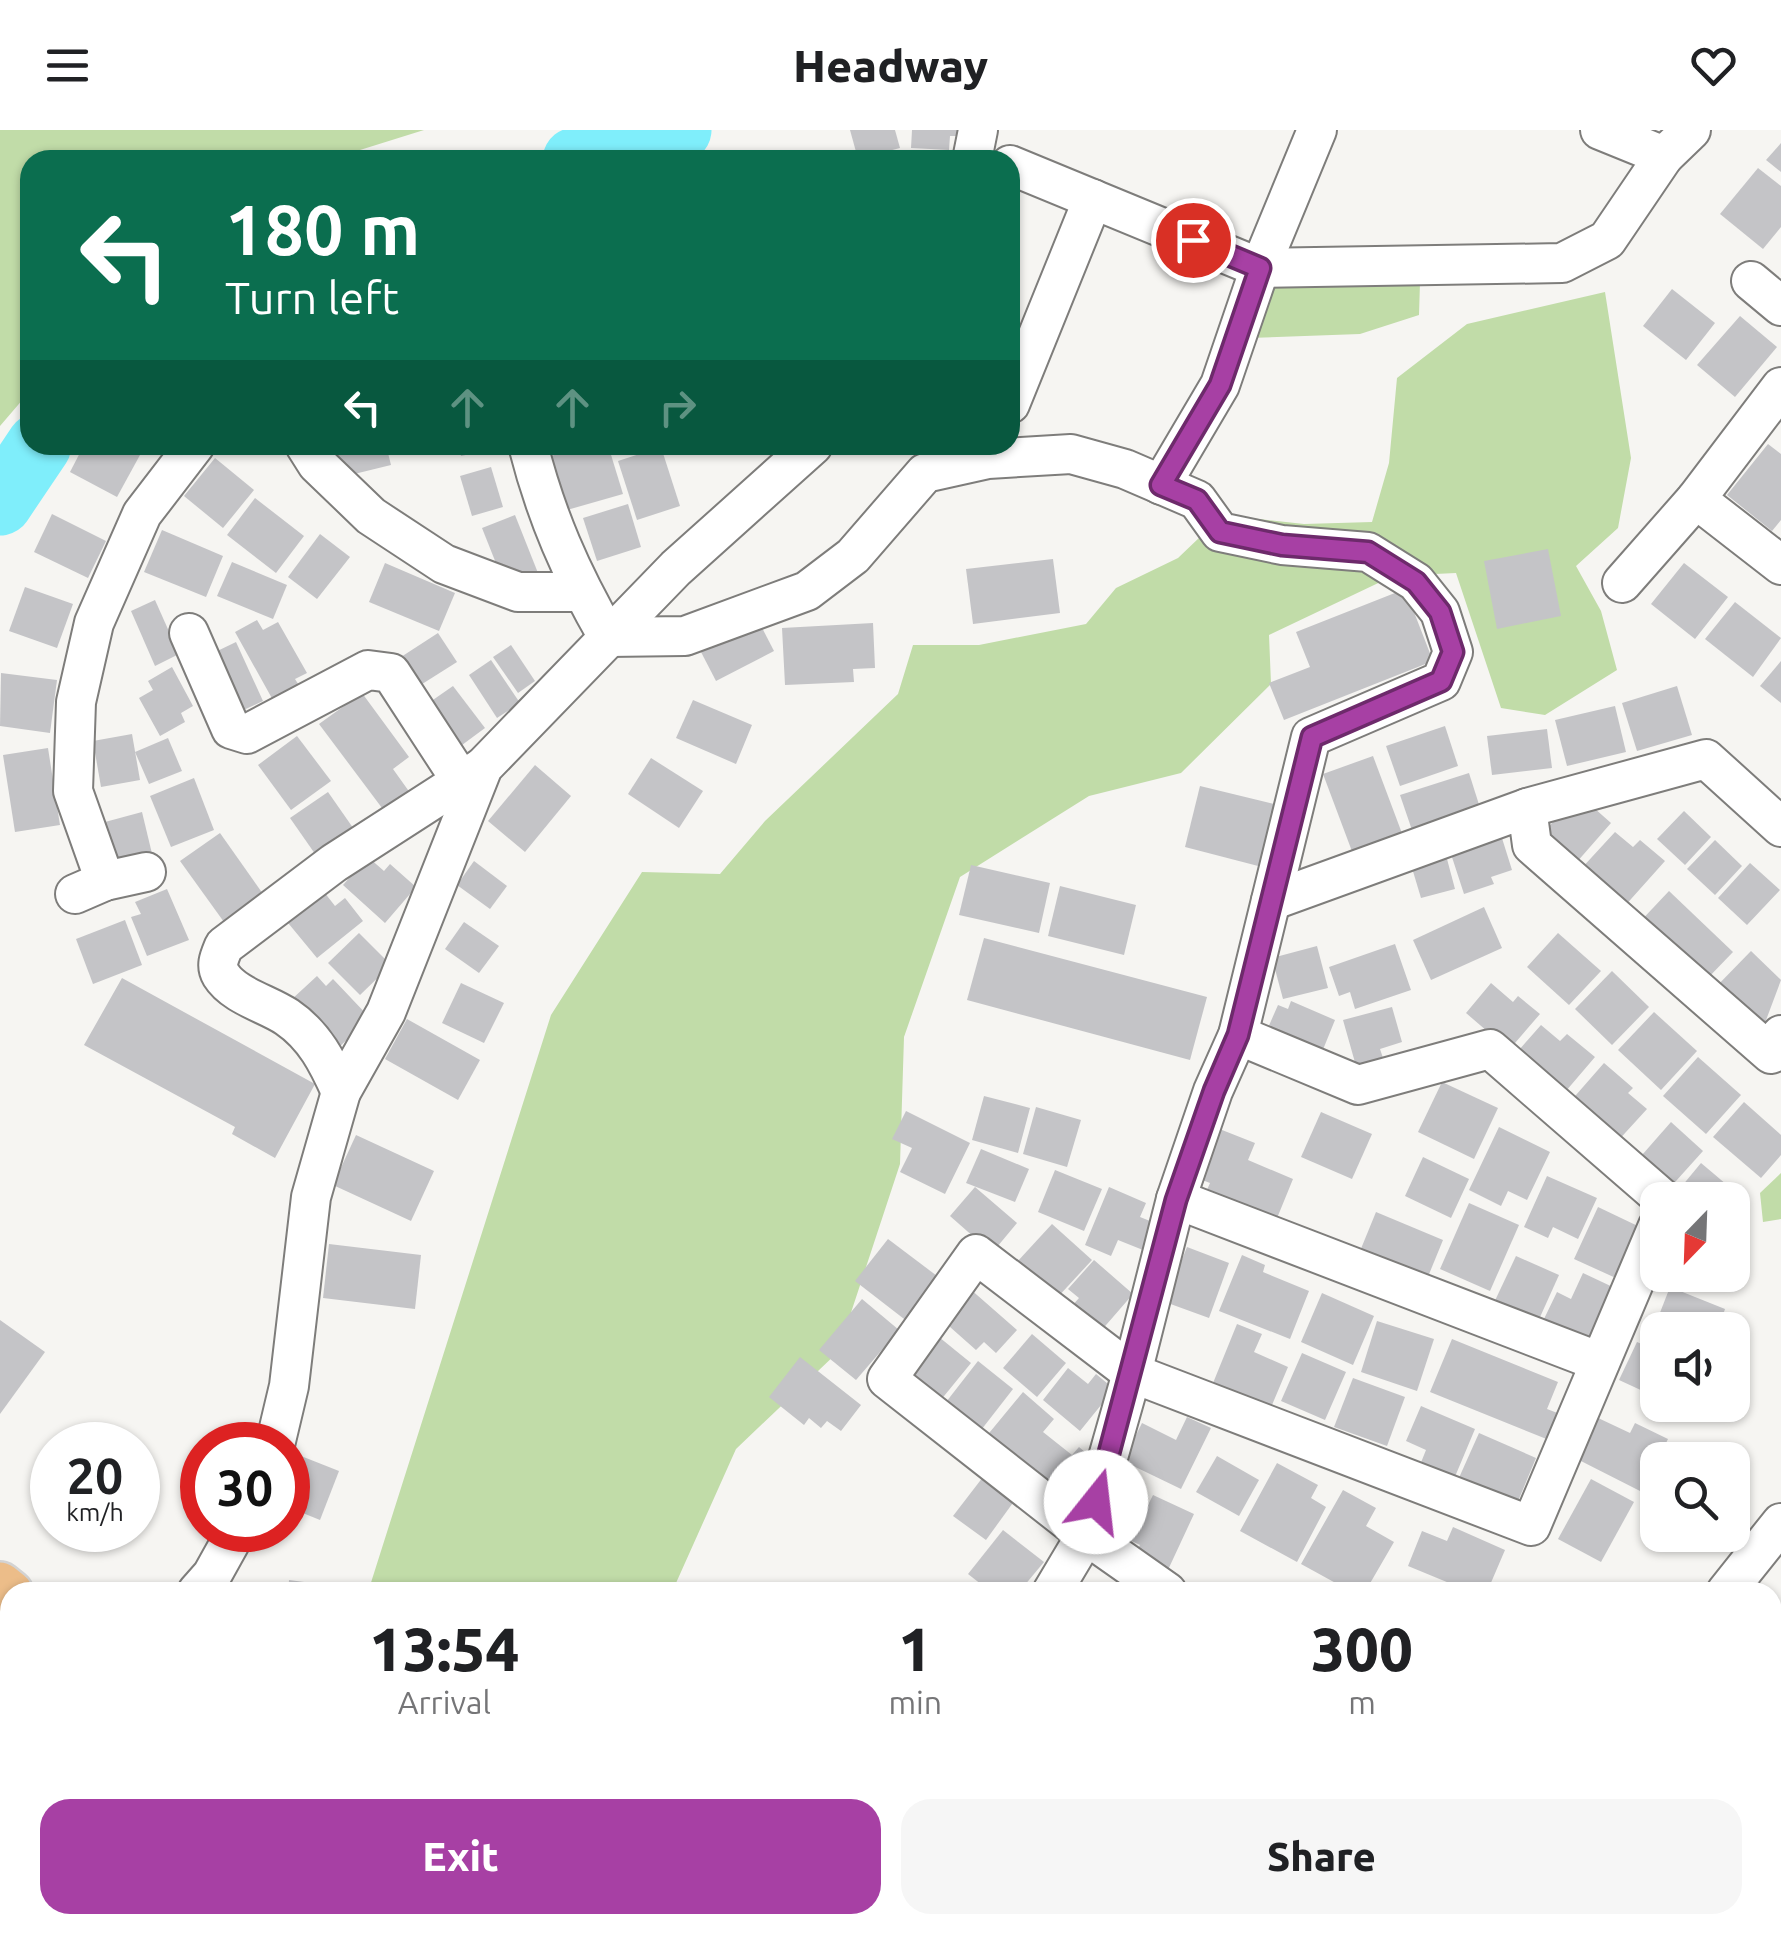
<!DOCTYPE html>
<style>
body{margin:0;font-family:Ubuntu,sans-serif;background:#f6f6f6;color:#202124;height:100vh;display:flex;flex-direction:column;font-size:38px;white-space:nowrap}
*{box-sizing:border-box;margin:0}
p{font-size:32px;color:#757577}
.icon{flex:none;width:55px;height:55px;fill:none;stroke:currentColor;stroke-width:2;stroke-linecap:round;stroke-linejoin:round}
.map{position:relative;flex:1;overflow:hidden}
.side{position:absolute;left:0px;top:1452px;width:1782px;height:352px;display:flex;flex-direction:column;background:#fff;border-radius:30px 30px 0 0;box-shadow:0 2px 8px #0004}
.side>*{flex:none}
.hud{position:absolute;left:20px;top:20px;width:1000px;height:305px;border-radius:30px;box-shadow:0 2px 8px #0004;background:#0b6e4f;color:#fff;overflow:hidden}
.needle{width:65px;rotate:203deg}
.buttons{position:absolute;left:1640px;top:1052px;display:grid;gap:20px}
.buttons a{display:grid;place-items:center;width:110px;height:110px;border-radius:20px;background:#fff;box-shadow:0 2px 8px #0004;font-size:50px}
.speed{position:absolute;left:30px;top:1292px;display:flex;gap:20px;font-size:50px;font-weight:700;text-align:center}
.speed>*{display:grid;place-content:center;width:130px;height:130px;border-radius:50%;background:#fff;box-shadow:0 2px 8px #0004;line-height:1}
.speed small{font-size:25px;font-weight:400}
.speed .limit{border:15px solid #d22;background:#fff;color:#111}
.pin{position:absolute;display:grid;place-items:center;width:85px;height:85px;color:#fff;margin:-42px;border:5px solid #fff;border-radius:50%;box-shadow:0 2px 10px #0007}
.me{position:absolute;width:110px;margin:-55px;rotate:16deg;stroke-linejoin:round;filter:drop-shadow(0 0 8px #0008)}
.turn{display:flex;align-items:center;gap:35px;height:210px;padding:0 40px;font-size:45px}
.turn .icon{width:130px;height:130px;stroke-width:2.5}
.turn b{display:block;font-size:70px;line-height:85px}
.lanes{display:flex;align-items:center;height:95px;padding:0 40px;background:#0003;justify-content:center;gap:50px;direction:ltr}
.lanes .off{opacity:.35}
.eta{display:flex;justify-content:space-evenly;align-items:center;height:170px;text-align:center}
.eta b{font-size:60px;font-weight:800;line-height:70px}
.cta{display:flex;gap:20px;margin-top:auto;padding:20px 40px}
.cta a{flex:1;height:115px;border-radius:30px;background:#a740a4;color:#fff;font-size:40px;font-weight:800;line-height:115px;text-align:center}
.cta a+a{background:#f6f6f6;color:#202124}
header{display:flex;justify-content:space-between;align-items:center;height:130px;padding:0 40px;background:#fff;font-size:45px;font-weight:800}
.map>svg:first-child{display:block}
.green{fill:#c1dca8}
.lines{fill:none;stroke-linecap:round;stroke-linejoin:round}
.river{stroke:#7feefb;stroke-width:65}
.building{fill:#c4c4c7}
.minor-casing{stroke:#7e7d7b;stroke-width:42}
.major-casing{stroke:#d3d3d3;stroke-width:50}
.minor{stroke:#fff;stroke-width:38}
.major{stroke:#ecbd89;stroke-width:45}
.route-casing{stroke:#6d2a6b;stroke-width:25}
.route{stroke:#a740a4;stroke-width:18}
</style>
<header><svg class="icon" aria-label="menu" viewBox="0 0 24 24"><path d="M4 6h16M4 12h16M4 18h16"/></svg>Headway<svg class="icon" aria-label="heart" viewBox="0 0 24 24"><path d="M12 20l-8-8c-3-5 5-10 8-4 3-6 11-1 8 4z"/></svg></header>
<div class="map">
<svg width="1781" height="1804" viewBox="0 0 1781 1804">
<rect width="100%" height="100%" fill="#f6f5f2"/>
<!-- green -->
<g class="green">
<path d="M0,0H424L328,30H30V261L0,296Z"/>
<path d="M1420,152L1419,185L1360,204L1249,208L1272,154Z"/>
<path d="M1605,162L1631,328L1618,398L1576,436L1601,481L1617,540L1545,585L1501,578L1456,443L1393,446L1269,505L1271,554L1181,643L1089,666L960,747L904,907L900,1034L838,1222L736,1319L672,1462H368L551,885L642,742L720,744L765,691L898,564L913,515H979L1086,494L1116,458L1178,428L1223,385L1304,394L1372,392L1389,333L1397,248L1467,194Z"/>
<path d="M1781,1043V1089L1763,1092L1760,1063Z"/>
</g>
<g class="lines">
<!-- river -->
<g class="river">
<path d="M575,30L679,0"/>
<path d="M0,373L39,315"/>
</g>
</g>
<!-- building -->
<g class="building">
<path d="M850,0H895L900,18L858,29Z"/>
<path d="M912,0H959V6H950L949,20L911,18Z"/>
<path d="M1781,13V42L1766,30Z"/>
<path d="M1758,38L1781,56V97L1763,119L1720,84Z"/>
<path d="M1672,159L1715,193L1686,230L1643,196Z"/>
<path d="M1740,186L1777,217L1735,267L1697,235Z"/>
<path d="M1768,314L1781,324V390L1772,401L1727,365Z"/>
<path d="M84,315H123L140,325L117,367L70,342Z"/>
<path d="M333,315H386L391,335L342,347Z"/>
<path d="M393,315H425V322L394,325Z"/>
<path d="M458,315H488L489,320L461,326Z"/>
<path d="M588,315H608L623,364L567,380L551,326Z"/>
<path d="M661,317L680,376L637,390L618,331Z"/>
<path d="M215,328L254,360L223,398L184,366Z"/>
<path d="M491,337L503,377L472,386L460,346Z"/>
<path d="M255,368L304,406L276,443L227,405Z"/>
<path d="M628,374L641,417L597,431L583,388Z"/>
<path d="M52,384L106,411L88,448L34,422Z"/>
<path d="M515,385L538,443L505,456L482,398Z"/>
<path d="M162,400L223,426L206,467L144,442Z"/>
<path d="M320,404L350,427L317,469L288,447Z"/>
<path d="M1548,419L1561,486L1497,499L1484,431Z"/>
<path d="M1053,429L1060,483L973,494L966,439Z"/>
<path d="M232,432L287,455L273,489L217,466Z"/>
<path d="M385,433L455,463L439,501L369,472Z"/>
<path d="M1684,433L1728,467L1695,509L1651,474Z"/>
<path d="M25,457L73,474L57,518L9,501Z"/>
<path d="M1405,459L1433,531L1284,590L1269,553L1310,537L1296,502Z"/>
<path d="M155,470L179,524L155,536L131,481Z"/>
<path d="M1735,472L1781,508L1753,547L1705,509Z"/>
<path d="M257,490L263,500L278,492L307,543L295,549L300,557L274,572L235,502Z"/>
<path d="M759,492L774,521L716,551L701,522Z"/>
<path d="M873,493L875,538L853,539L854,552L785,555L782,498Z"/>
<path d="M438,503L457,532L419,556L401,527Z"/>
<path d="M236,512L263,571L235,584L207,526Z"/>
<path d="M511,515L535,551L518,563L493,527Z"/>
<path d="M491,530L520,573L497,588L469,545Z"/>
<path d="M1781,531V573L1760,556Z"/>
<path d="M172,537L193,576L181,583L185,592L160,606L139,568L153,560L148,551Z"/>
<path d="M1,543L57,550L50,603L0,596Z"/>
<path d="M453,556L485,598L462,615L430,572Z"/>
<path d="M1677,556L1692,605L1637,621L1622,573Z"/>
<path d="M362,563L409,627L393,639L413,667L388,686L319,594Z"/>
<path d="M693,570L752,595L736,634L676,608Z"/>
<path d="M1615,576L1626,622L1567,636L1555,590Z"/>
<path d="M1445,596L1458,636L1400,656L1386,616Z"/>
<path d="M1547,599L1552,638L1492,645L1487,606Z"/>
<path d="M132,604L140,650L101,657L93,611Z"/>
<path d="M297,606L331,651L291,680L258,635Z"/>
<path d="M168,608L182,641L149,654L135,622Z"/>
<path d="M48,618L60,695L15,702L3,625Z"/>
<path d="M1373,626L1403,706L1353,724L1323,644Z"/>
<path d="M651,628L703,661L679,698L628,664Z"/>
<path d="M535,635L571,666L525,722L488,691Z"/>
<path d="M1469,643L1482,684L1414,706L1400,665Z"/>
<path d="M194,648L214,700L171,717L150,666Z"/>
<path d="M1200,656L1278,675L1262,737L1185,717Z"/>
<path d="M328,662L358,705L320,731L290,688Z"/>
<path d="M1585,670L1611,693L1576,733L1542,704L1563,681L1570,687Z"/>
<path d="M1684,681L1711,707L1685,735L1657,709Z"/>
<path d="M142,682L154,732L118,741L105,692Z"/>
<path d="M1615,702L1633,717L1640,710L1665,731L1623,778L1580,740Z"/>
<path d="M220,703L268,771L229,799L180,731Z"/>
<path d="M1501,705L1512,740L1491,747L1494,754L1464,764L1450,721Z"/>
<path d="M1715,710L1742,736L1715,765L1687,739Z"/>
<path d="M368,727L384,741L390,734L416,757L385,793L343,755Z"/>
<path d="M1447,729L1455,759L1421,768L1412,738Z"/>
<path d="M474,731L507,756L490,779L457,755Z"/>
<path d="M1750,733L1780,760L1747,795L1718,768Z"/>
<path d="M971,735L1050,753L1039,803L959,785Z"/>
<path d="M1060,756L1136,775L1124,825L1048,806Z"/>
<path d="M321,758L335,776L345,768L363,791L317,828L284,788Z"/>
<path d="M167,759L189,810L147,826L131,787L141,784L135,772Z"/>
<path d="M1669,761L1733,822L1705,851L1636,796Z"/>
<path d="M1484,777L1502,818L1431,850L1413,810Z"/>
<path d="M125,790L142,835L93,854L76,809Z"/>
<path d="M464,792L499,816L479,843L445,819Z"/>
<path d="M359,803L391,835L360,865L328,833Z"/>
<path d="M1558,803L1601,841L1569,875L1527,837Z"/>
<path d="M984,808L1207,867L1190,930L967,870Z"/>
<path d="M1395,814L1411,860L1355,879L1350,862L1339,866L1329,837Z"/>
<path d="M1317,816L1328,858L1283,869L1272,828Z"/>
<path d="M1751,821L1781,850L1762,901L1712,861Z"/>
<path d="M1612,841L1649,877L1612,915L1575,879Z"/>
<path d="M317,846L326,856L333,849L370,888L337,919L291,870Z"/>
<path d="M122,848L315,954L275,1028L232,1004L235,997L84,915Z"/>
<path d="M461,853L504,873L484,913L442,893Z"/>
<path d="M1491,853L1513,872L1518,866L1540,884L1509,920L1466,883Z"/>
<path d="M1291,871L1335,890L1322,922L1267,900L1278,875L1288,879Z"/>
<path d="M1392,877L1402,912L1380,919L1383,928L1356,936L1343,890Z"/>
<path d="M1654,882L1697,921L1661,960L1618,920Z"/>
<path d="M407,889L480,930L458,970L385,929Z"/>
<path d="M1541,895L1560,911L1567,904L1595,927L1560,968L1512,928Z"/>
<path d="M1698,927L1741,965L1706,1004L1663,966Z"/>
<path d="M1604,933L1633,958L1628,963L1647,979L1615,1014L1569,973Z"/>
<path d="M1442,952L1498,978L1474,1029L1418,1002Z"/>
<path d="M984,966L1030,978L1018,1023L972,1010Z"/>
<path d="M1744,972L1781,1005V1025L1761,1048L1713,1007Z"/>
<path d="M1036,977L1081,990L1067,1037L1023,1024Z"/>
<path d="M906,981L970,1013L945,1064L900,1042L912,1018L892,1009Z"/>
<path d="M1321,982L1372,1004L1352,1049L1301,1027Z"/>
<path d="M1671,992L1703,1021L1667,1061L1635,1033Z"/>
<path d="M1499,997L1550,1022L1527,1070L1508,1061L1501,1076L1469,1060Z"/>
<path d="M1217,998L1255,1013L1248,1030L1293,1049L1273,1098L1203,1069L1210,1053L1197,1048Z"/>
<path d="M356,1005L434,1041L411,1091L333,1055Z"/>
<path d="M981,1019L1029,1039L1015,1072L966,1053Z"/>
<path d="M1423,1027L1469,1049L1451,1088L1405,1066Z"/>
<path d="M1701,1033L1733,1060L1724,1070H1674L1672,1068Z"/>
<path d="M1055,1040L1102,1059L1084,1101L1038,1082Z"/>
<path d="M1547,1046L1597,1068L1578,1109L1553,1097L1548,1108L1524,1097Z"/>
<path d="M975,1057L1017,1093L992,1123L950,1086Z"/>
<path d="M1109,1057L1146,1073L1140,1087L1155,1093L1143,1120L1118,1110L1111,1126L1085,1115Z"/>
<path d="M1469,1073L1519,1095L1490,1161L1440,1139Z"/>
<path d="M1598,1077L1642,1098L1618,1149L1574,1129Z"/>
<path d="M1376,1082L1443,1110L1425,1154L1358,1126Z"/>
<path d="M1052,1094L1092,1130L1056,1169L1017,1132Z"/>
<path d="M888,1109L941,1149L908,1192L855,1151Z"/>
<path d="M329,1114L421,1125L415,1179L323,1168Z"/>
<path d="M1187,1117L1229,1133L1209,1188L1165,1172Z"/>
<path d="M1242,1125L1265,1135L1263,1142L1309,1161L1290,1209L1219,1181Z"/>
<path d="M1516,1126L1559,1145L1536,1196L1492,1177Z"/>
<path d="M1094,1130L1133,1164L1100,1202L1071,1177L1079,1168L1068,1159Z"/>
<path d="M1583,1143L1617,1159L1592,1214L1543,1191L1557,1162L1571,1169Z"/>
<path d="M1670,1157L1725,1179L1718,1200L1654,1198Z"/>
<path d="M969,1158L1017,1200L996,1223L984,1212L976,1220L941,1189Z"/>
<path d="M1322,1163L1374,1186L1353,1235L1301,1212Z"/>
<path d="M862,1169L899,1200L856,1250L819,1220Z"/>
<path d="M0,1190L45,1222L0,1284Z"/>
<path d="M1377,1191L1434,1209L1417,1261L1361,1242Z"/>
<path d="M1237,1194L1262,1204L1254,1222L1288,1237L1269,1282L1211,1258Z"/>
<path d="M934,1203L971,1233L940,1271L903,1241Z"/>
<path d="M1032,1204L1066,1233L1037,1267L1003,1238Z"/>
<path d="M1452,1209L1558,1252L1547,1279L1560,1284L1549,1310L1430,1262Z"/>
<path d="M1637,1212L1658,1221V1268L1619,1250Z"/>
<path d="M1302,1223L1346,1242L1325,1290L1281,1271Z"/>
<path d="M800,1227L861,1275L841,1301L827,1291L821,1298L809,1288L804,1295L769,1267Z"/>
<path d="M978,1231L1013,1259L978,1304L943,1276Z"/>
<path d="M1068,1238L1088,1254L1096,1244L1114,1259L1080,1301L1043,1270Z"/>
<path d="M1353,1248L1405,1267L1387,1316L1334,1297Z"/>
<path d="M1023,1262L1054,1289L1043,1302L1072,1325L1079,1317L1098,1333L1064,1374L985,1308Z"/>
<path d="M1421,1276L1475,1299L1454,1349L1420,1335L1426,1320L1406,1311Z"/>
<path d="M1187,1287L1211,1298L1181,1359L1123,1331L1142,1293L1176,1310Z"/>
<path d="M1596,1287L1630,1303L1635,1293L1668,1309L1642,1362L1575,1328Z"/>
<path d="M1479,1303L1536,1328L1516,1376L1458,1350Z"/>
<path d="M301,1326L339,1341L320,1390L288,1377V1360Z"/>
<path d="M1217,1326L1259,1350L1239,1386L1196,1362Z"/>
<path d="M1277,1333L1318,1355L1311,1368L1326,1377L1297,1432L1240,1401Z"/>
<path d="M983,1347L1015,1370L986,1410L953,1386Z"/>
<path d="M1591,1349L1634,1372L1601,1432L1558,1409Z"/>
<path d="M1343,1360L1376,1378L1366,1396L1394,1412L1365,1462H1352L1301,1434Z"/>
<path d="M1153,1365L1194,1384L1167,1442L1134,1426L1140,1415L1119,1405L1136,1369L1148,1375Z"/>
<path d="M1453,1397L1505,1420L1487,1462H1471L1408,1436L1422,1401L1447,1411Z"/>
<path d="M1003,1400L1044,1432L1019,1462H991L968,1444Z"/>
<path d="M289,1450L350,1458V1462H288Z"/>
<path d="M1777,1569L1781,1571V1628L1772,1621V1575Z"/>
<path d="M10,1751V1790L0,1785V1773Z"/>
<path d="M22,1795H58L54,1804H41Z"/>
<path d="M70,1795H136L133,1804H72L67,1802Z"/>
<path d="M148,1795H196L194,1804H145Z"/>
<path d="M201,1795H248L250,1796L247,1804H198Z"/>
<path d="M533,1795H576L569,1804H526Z"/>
<path d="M985,1795H1043L1039,1804H981Z"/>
<path d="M1064,1795H1081L1099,1804H1059Z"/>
<path d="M1272,1795H1329L1324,1804H1287Z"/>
<path d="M1412,1795H1444L1440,1804H1429Z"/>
</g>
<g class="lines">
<defs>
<g id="minor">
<path d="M1600,0L1664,26L1691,0"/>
<path d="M972,30L978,0"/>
<path d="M1010,35L1260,138L1562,133L1607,110L1664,26"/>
<path d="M1751,151L1781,176"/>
<path d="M1781,257L1696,369L1781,435"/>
<path d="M1010,274L1093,69"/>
<path d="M305,315L317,334L371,386L444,434L518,462H582"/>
<path d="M528,315C546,386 571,443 608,507L685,506L807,461L853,426L925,343L988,329L1071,324L1125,339L1197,370L1220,402L1282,415L1368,422L1416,452L1440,482L1453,522L1441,551L1311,607L1238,905L1213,961L1176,1069L1132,1243L1086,1405L1052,1462"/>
<path d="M1161,355L1220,255L1260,138L1317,0"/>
<path d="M1622,453L1696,369"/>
<path d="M189,503L231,599L247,604L368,540L391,543L460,649"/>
<path d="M1527,678L1706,629L1781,697"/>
<path d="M105,751L73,661L76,572L94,493L142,384L195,315"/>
<path d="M75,764L105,751L146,742"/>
<path d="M1271,771L1527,678L1532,715L1771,924L1781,905"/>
<path d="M1238,905L1358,955L1490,919L1664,1070"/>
<path d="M341,962C328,933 315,906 287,887C268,874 234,866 221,845C215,835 220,826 224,816L334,733L483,637"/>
<path d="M1176,1069L1600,1232"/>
<path d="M275,1315L289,1256L311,1067L341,962L386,882L483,637L676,438L813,315"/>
<path d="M197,1462L212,1445L237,1400"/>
<path d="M1167,1462L1086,1405L887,1249L976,1124L1132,1243L1531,1396L1658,1096"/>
<path d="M1726,1462L1781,1393"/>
<path d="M0,1704L10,1691"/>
<path d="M1772,1732L1781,1742"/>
<path d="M1549,1795L1553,1804"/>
<path d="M842,1804L848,1795"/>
<path d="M1186,1804L1191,1795"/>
<path d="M1682,1804L1691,1795"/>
</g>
<g id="major">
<path d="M0,1455L10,1463"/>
<path d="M426,1795L437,1804"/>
</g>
</defs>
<!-- minor casing -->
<use href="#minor" class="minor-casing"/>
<!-- major casing -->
<use href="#major" class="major-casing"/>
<!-- minor -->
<use href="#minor" class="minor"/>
<!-- major -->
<use href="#major" class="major"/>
</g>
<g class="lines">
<defs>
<path id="route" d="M1096,1372L1176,1070L1214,961L1238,905L1312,607L1441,551L1453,522L1440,482L1416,452L1368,422L1282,415L1220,402L1197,370L1161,355L1220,255L1260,138L1193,110"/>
</defs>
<!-- route casing -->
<use href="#route" class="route-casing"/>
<!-- route -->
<use href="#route" class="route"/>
</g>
</svg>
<div class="buttons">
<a><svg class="needle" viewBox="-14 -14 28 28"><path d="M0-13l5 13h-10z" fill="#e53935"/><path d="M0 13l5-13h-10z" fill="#757577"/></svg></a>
<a><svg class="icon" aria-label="sound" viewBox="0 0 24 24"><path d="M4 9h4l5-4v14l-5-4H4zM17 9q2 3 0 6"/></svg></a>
<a><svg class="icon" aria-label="search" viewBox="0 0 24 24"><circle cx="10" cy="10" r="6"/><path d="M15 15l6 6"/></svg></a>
</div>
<div class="speed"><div>20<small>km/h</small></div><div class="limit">30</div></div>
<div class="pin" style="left:1193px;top:110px;background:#d93025"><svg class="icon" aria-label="arrive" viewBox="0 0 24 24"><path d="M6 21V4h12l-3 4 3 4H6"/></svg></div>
<svg class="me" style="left:1096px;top:1372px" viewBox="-20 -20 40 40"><circle r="19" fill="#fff"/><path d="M0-13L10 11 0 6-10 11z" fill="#a740a4"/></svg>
<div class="hud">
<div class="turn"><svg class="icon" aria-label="left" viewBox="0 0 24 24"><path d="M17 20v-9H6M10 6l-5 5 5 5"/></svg><div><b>180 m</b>Turn left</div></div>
<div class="lanes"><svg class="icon" aria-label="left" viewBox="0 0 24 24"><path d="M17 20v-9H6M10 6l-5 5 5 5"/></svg><svg class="icon off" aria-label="ahead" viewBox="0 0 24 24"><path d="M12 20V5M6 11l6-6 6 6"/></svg><svg class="icon off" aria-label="ahead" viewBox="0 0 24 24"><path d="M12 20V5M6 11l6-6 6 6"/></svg><svg class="icon off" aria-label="right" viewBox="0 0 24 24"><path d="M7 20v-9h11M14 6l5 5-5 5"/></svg></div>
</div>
<section class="side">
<div class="eta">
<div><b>13:54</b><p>Arrival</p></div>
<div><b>1</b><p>min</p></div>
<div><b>300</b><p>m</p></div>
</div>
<div class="cta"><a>Exit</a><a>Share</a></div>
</section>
</div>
